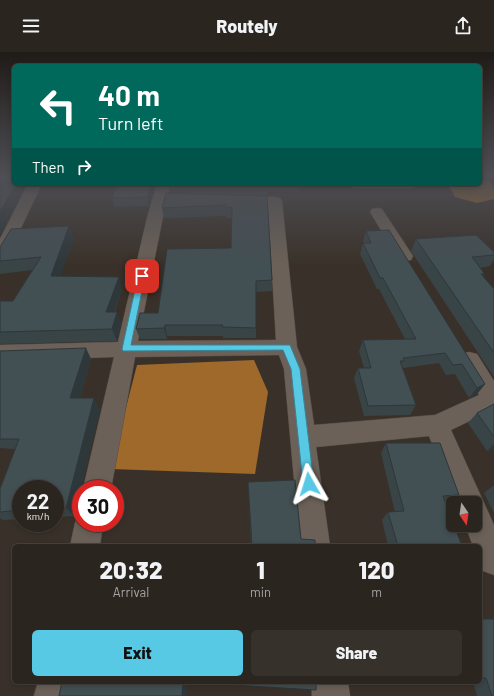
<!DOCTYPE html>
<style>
body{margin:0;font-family:Barlow,sans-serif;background:#37312c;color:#f1f3f6;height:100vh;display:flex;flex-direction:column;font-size:15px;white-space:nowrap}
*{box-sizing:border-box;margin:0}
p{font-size:13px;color:#a6a5a4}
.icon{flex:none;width:22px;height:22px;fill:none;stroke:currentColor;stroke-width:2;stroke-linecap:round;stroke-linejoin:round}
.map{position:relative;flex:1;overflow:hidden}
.side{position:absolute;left:12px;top:492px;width:470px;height:140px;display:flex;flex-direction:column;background:#2b251f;border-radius:6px;box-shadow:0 2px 6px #0003,0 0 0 1px #47423d}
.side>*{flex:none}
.hud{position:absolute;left:12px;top:12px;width:470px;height:122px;border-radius:6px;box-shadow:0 2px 6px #0003,0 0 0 1px #47423d;background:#00695c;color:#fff;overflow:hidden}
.needle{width:26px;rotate:167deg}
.buttons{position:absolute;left:446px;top:444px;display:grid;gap:8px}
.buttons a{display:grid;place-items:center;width:36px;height:36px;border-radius:6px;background:#2b251f;box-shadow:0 2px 6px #0003,0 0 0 1px #47423d;font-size:20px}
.speed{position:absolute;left:12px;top:428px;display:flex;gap:8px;font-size:20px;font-weight:700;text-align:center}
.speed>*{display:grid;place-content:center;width:52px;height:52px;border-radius:50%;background:#2b251f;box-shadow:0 2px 6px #0003,0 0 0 1px #47423d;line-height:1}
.speed small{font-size:10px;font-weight:400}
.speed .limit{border:6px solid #d22;background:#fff;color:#111}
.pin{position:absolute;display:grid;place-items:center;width:34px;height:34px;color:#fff;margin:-17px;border-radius:8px;box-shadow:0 2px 6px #0006}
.me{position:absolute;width:44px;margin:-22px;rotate:354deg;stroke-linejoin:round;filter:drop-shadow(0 0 3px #0008)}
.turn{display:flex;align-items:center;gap:14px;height:84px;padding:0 20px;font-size:18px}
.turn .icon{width:52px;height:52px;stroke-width:2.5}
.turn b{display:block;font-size:28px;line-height:34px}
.then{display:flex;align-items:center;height:38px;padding:0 20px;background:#0003;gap:8px;font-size:15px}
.eta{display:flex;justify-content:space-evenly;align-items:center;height:68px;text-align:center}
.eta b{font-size:24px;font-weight:800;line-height:28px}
.primary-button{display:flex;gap:8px;margin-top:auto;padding:8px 20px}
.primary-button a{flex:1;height:46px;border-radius:6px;background:#58c9e4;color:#111;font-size:16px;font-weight:800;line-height:46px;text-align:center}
.primary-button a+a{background:#37312c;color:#f1f3f6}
header{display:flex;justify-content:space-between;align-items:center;height:52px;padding:0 20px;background:#2b251f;font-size:18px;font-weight:800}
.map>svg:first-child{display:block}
.water{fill:#9e692a}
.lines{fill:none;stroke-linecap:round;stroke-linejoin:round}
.minor-casing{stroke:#544d46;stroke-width:1}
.minor{fill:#6b6158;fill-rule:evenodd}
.wall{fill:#394447}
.shaded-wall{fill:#2e373a}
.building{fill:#424f53;stroke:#2e373a}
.route{fill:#58c9e4;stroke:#398394}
</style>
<header><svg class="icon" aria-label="menu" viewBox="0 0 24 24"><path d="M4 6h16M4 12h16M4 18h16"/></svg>Routely<svg class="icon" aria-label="share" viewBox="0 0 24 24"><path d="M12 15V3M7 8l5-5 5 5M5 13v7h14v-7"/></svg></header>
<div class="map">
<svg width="494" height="644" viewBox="0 0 494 644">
<rect width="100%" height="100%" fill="#393129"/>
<!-- water -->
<g class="water">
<path d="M480,128L490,129L494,136V147L477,151L455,145L449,134L451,132H480Z"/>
<path d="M254,308L268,340L255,422L110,417L137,313Z"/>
</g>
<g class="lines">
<defs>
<g id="minor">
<path d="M0,124H14V130L0,131Z"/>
<path d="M28,132H42L8,203L6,206L0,208V187Z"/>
<path d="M157,132H171L168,142L200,144L202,147L200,150H166L138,289L276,288L268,153L237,152L232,151L230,148L232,145L237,144L275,145L280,146L282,149L297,295L306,317L314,373L435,363L479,343L458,308L461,302L469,300L477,302L494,329V357L451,378L494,473V523L483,519L480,511V494H473L465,473H475V451H456L429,384L316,395L330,494H300L284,317L279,303L135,305L111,437H83L114,305L0,309V293L118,290L147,166Z"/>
<path d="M348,132H418L416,135L411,136H355L350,135Z"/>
<path d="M377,156L382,157L413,204L411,208L405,209L399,208L397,204L370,160L372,157Z"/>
<path d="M81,460V471H103L100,494H70L75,471L79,461Z"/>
<path d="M38,630H74L72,644H34Z"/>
<path d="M312,630H348L350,644H312Z"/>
</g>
</defs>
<!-- minor casing -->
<use href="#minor" class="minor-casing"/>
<!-- minor -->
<use href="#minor" class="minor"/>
</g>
<!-- wall -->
<g class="wall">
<path d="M117,132H156L149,154L114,155L112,146Z"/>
<path d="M169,132H300L299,140H268V143L170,141Z"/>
<path d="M267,144L272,228V239L256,240V286H223V284H167V287H140L136,277L158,261L231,196L232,166H226V164L164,166L162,156Z"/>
<path d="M366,179L485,332L477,342L469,346L455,322L446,323L439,311L403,316L416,353L410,363L364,364L354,326L358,316H364L359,299L363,288L405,287L379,237H377L360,202L363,191H364L363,189Z"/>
<path d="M74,186L60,224L122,237L115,260H117L121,272L117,289L0,292V249H13L32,218L0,222V195Z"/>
<path d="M416,187L494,200V207L490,214L480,216L484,221L483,224L494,237V325L411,199Z"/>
<path d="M0,299L91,307L80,346L100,357L74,464L55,465V437H21V467L3,468L0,466V437L15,397L0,396Z"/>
<path d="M494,352V397L487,399L468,371L477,361Z"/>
<path d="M386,391L459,443L450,452H446L462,494H388L382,468L388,460H395L381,401Z"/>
<path d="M248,430L301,487L315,494H251Z"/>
<path d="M494,433V461L484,441Z"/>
<path d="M480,567L494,644H477L473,630H480Z"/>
</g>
<!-- shaded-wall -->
<g class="shaded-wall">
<path d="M16,132H23L25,135L0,183V160Z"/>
<path d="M152,132H156L149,154L147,145Z"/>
<path d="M69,174L74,186L56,236L51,224Z"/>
<path d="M119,225L122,237L110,272L106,260Z"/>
<path d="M117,260L121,272L117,289L112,277Z"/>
<path d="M165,273L167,284V287L164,276Z"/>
<path d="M86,296L91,307L77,357L70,346Z"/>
<path d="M485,332L477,342L469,346L477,336Z"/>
<path d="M94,346L100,357L74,464L66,456Z"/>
<path d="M494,392V397L487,399Z"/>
<path d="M183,630H188L187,644H182Z"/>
</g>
<!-- building -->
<g class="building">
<path d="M8,124H14V132H16L0,160V134Z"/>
<path d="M117,132H152L147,145L112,146Z"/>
<path d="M185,132H268V134Z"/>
<path d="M166,141L267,144L272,228L256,229V276L222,275L223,273H165L164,276L136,277L140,261H158L167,197L231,196L232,155L226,156V153L162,156Z"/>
<path d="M69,174L51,224L119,225L106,260H117L112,277L0,280V249H13L41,205L0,209V195L11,177Z"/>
<path d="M389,178L485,332L477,336L462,312L453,313L445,301L403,306L404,309H400L416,353L368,354L358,316H371L363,288L416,287L383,226H380L363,191H371L366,179Z"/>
<path d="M476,183L494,200V203L472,205L484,221L481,222L494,237V301L416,187Z"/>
<path d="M86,296L70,346H94L66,456L55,457V437H21V458L0,460V437L19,387H0V299Z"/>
<path d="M494,352V385L477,361Z"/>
<path d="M386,391H440L459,443L443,444L453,471V473H454L462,494H398L388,460L404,459Z"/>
<path d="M295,428L301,487L315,488V494H252L248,430Z"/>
<path d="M480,567H494V644H492L486,626H480Z"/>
<path d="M62,630H316V638L183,630L182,644H59Z"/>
</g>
<!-- sky -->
<linearGradient id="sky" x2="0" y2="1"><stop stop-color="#1f1b17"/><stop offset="0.58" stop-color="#4e4e54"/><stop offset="1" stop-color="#4e4e54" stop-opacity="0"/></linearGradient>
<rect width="494" height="214" fill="url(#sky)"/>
<!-- route -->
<path class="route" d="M142,222L145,224L131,293H290L300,317L314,432L313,436L309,437L305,436L303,432L291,317L283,298L123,299L122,297L138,224Z"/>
</svg>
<div class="buttons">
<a><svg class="needle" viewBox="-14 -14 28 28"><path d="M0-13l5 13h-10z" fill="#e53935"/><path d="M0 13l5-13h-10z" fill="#a6a5a4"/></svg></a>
</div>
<div class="speed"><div>22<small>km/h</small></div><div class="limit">30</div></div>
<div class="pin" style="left:142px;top:224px;background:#d93025"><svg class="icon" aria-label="arrive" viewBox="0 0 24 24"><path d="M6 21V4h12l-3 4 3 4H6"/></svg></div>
<svg class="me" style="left:309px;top:432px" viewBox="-20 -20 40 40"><path d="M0-17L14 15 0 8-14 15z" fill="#58c9e4" stroke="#fff" stroke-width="4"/></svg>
<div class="hud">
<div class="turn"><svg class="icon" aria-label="left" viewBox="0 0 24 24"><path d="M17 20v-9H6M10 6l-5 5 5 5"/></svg><div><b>40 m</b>Turn left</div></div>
<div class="then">Then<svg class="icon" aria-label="right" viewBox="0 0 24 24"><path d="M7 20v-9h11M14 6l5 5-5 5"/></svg></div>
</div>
<section class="side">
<div class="eta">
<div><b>20:32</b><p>Arrival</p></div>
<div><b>1</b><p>min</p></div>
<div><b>120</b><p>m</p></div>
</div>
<div class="primary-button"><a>Exit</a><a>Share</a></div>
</section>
</div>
